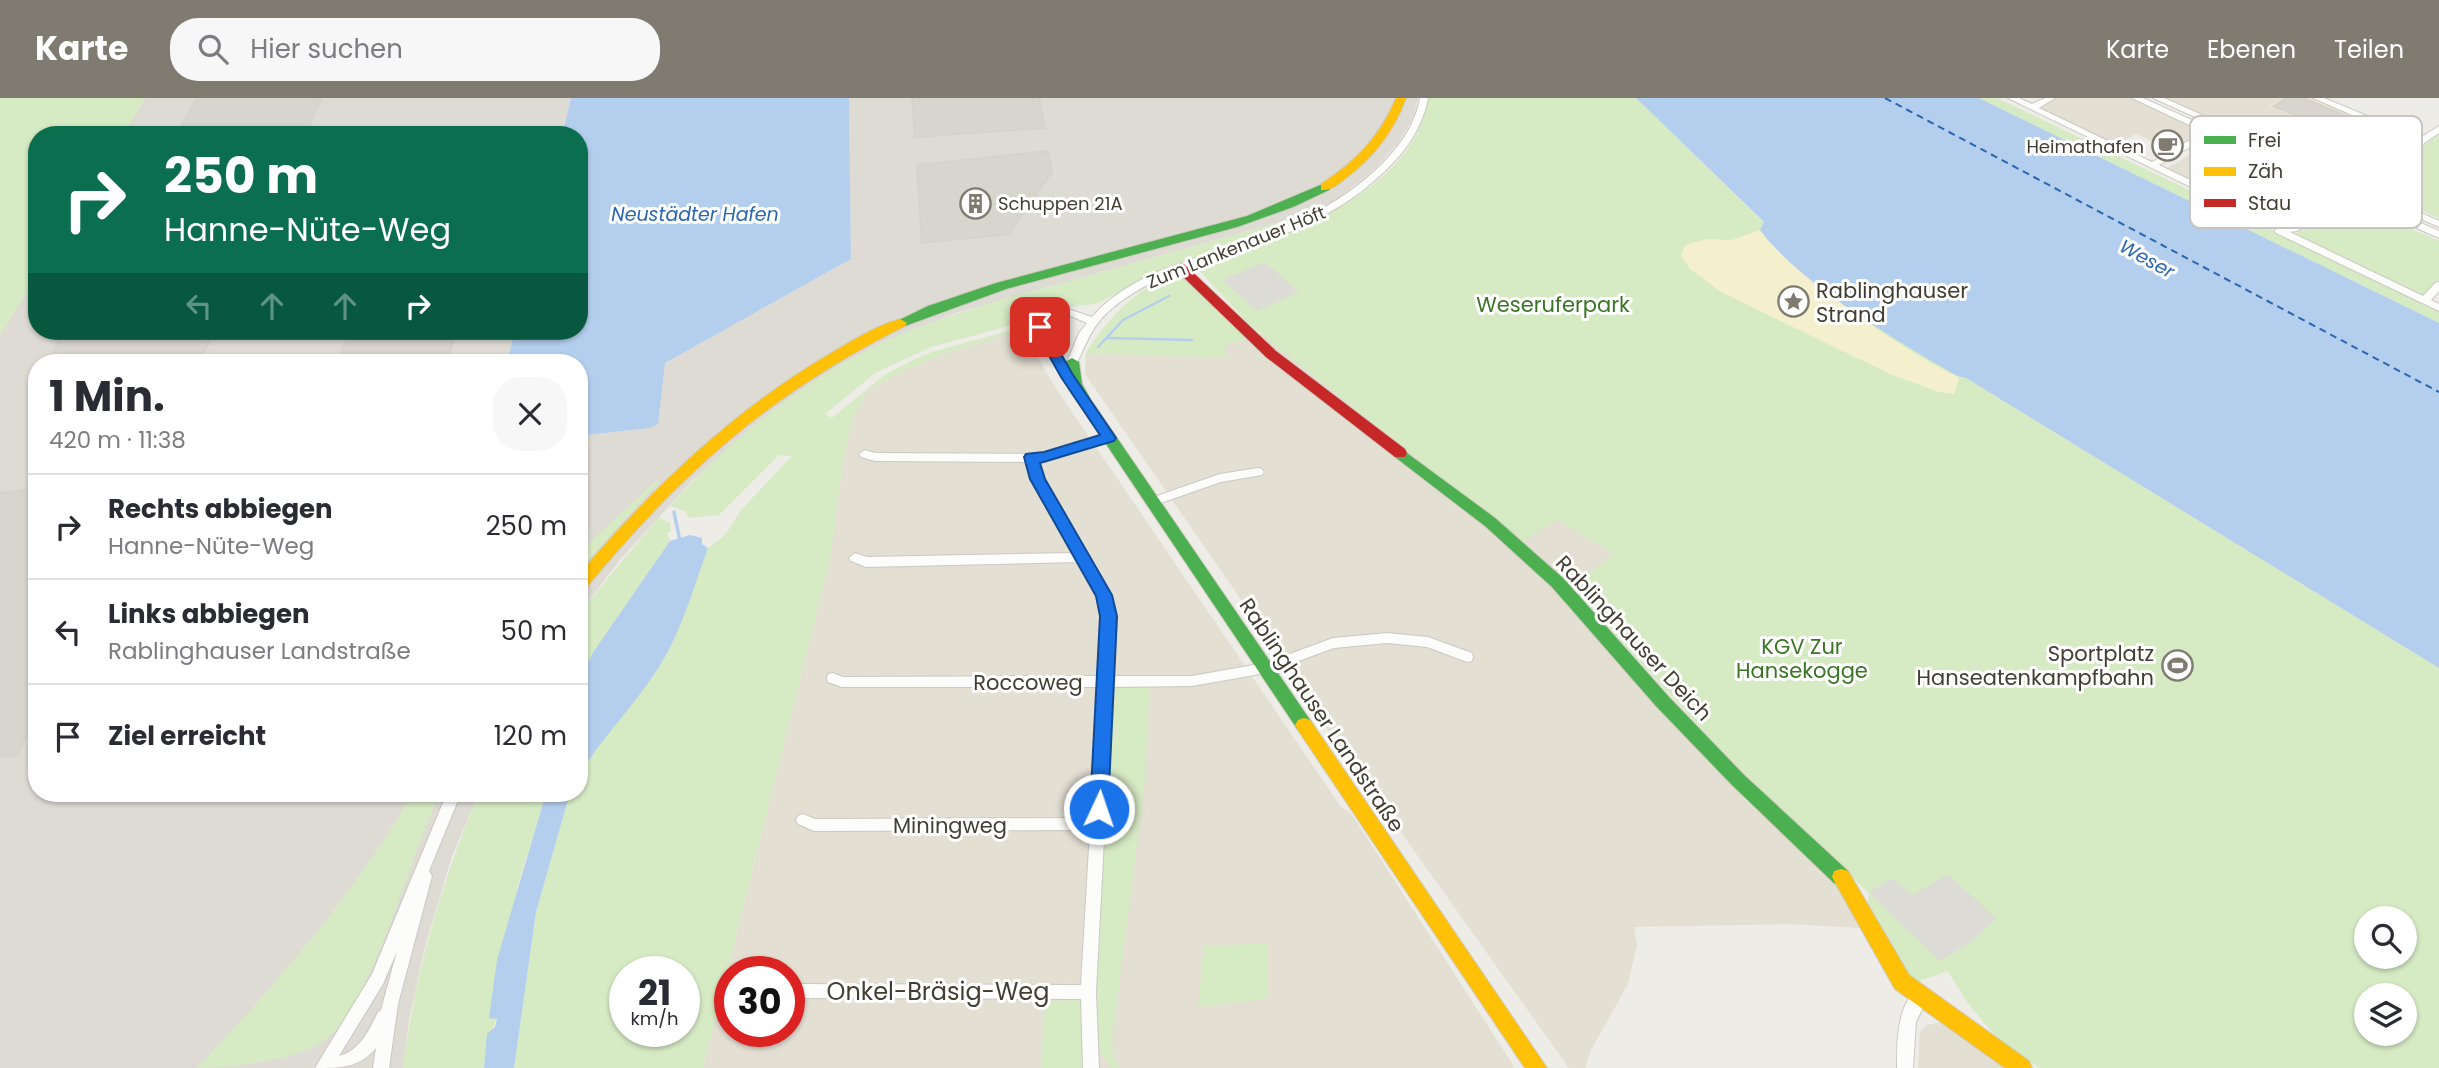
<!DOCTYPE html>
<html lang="de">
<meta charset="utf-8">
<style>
body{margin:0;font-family:Poppins,sans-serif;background:#f7f7f7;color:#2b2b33;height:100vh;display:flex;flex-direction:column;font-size:26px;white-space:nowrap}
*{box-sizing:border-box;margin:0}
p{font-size:23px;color:#7c7c81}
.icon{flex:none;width:38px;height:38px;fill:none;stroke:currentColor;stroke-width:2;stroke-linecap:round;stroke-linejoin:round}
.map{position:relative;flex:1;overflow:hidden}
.drawer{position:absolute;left:28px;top:256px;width:560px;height:448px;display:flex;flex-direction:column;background:#fff;border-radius:28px;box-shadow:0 2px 5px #0004}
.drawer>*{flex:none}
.guide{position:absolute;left:28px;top:28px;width:560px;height:214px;border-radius:28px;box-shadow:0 2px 5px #0004;background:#0b6e4f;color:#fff;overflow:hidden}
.tools{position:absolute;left:2354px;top:808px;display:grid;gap:14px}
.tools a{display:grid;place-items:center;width:63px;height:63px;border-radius:50%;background:#fff;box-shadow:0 2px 5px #0004;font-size:35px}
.speed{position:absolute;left:609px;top:858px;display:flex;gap:14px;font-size:35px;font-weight:700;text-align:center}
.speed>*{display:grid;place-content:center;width:91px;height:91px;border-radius:50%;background:#fff;box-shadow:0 2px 5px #0004;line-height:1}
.speed small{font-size:18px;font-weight:400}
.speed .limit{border:10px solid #d22;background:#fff;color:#111}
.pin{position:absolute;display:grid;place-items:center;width:60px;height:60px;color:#fff;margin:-30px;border-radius:14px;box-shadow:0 4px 10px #0006}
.me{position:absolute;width:77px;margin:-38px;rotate:3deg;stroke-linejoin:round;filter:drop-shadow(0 0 5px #0008)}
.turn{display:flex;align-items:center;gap:24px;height:147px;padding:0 21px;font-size:32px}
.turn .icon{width:91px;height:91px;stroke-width:2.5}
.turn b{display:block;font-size:49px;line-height:60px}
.lanes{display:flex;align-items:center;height:66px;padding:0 21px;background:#0003;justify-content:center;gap:35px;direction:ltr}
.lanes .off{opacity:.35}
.round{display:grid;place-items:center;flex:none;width:74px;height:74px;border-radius:28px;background:#f7f7f7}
.headline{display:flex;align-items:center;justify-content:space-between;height:119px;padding:0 21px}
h1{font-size:42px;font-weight:700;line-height:52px}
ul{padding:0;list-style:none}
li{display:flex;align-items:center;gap:21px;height:105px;padding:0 21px;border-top:2px solid #e1e1e2}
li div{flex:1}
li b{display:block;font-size:26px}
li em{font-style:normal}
header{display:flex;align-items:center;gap:42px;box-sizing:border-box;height:98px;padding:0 35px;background:#7f7b71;color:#fff}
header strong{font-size:33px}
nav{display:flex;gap:38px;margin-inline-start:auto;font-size:24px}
.search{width:490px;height:63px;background:#f7f7f7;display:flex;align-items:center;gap:18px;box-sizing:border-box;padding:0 24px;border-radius:28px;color:#7c7c81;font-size:26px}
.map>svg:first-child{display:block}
.residential{fill:#e3dfd3;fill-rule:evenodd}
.commercial{fill:#f2ead7}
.industrial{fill:#dedbd4}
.green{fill:#d6eac4;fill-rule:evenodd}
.sand{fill:#f4f0ce}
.parking{fill:#dddbd6}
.water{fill:#b4cfee}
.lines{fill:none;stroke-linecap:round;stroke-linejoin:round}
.stream-far1{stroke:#b4cfee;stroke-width:2.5}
.stream{stroke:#b4cfee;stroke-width:3.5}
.ferry{stroke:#2a67b0;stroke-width:2;stroke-dasharray:7 5;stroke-linecap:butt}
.building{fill:#d7d5ce;stroke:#d6d3cc;stroke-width:2}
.street-casing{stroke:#cac8c2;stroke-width:2}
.fast-casing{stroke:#cdcabd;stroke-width:2}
.slow-casing{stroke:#cdcabd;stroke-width:2}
.jam-casing{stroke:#cdcabd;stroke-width:2}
.street{fill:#fcfcfb;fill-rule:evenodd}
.fast{fill:#4caf50;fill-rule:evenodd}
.slow{fill:#ffc107;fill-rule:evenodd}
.jam{fill:#c62828;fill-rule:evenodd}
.route{fill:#1a73e8;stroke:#114b97;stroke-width:2}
.labels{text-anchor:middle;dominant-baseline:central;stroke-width:6;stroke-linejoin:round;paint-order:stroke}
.far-poi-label{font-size:18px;fill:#433e32;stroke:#fff;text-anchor:end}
.far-street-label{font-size:18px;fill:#433e32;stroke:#fff}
.far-water-label{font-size:19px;font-style:italic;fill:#2a67b0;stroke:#fff}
.poi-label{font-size:21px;fill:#433e32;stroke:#fff;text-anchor:start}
.park-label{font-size:21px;fill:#397525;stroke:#fff}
.street-label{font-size:21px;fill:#433e32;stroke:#fff}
.near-street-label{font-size:24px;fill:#433e32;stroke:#fff}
.key{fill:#fff;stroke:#c7c5c2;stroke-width:2}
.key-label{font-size:19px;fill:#433e32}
</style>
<header>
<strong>Karte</strong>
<div class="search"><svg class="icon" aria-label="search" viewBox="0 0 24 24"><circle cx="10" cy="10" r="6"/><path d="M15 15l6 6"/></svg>Hier suchen</div>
<nav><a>Karte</a><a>Ebenen</a><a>Teilen</a></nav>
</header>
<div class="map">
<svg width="2439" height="970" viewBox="0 0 2439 970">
<rect width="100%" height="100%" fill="#eeece6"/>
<!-- residential -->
<g class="residential">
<path d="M2056,0H2130L2205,33L2172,53L2136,36L2117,47L2042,11L2043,7Z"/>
<path d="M2166,0H2282L2270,8L2339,38L2303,62Z"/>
<path d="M2219,39L2351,100L2299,135L2166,71Z"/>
<path d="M1022,232L1055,289L1341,709L1351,715L1515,970H703L830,461L844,357L853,320L866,293L901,274L945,255ZM730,873H789V933H730Z"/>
<path d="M1262,236L1497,423L1557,422L1614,456L1572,489L1648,598L1685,639L1746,703L1832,778L1860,830L1789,826L1634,829L1637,847L1628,886L1591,952L1585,970H1569L1313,611L1280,558L1085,276L1086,255L1228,260L1223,248Z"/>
<path d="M1942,924L2008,970H1918L1920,934L1926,927Z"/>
</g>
<!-- commercial -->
<path class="commercial" d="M2282,0H2312L2414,43L2355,84L2303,62L2339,38L2269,8Z"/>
<!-- industrial -->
<g class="industrial">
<path d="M145,0H571L562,37H123Z"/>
<path d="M849,0H1418L1413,20L1399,44L1376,70L1337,101L1312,115L956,215L883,244L835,271L761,323L693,382L620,462L579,515V338L650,330L665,265L851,161Z"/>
<path d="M37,177V233H515L507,264H37V695H479L452,758L425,849L409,922L403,970H0V237Z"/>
</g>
<!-- green -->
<g class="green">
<path d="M0,0H145L123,37H37V177L0,237Z"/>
<path d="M1428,0H1636L1764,125L1957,278L1966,280L2439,570V970H2040L2001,945L1967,904L1948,873L1913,885L1868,807L1869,795L1730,662L1571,489L1614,456L1557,422L1522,444L1249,226L1196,169C1274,141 1416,98 1428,0ZM2366,821H2404V859H2366ZM2366,898H2404V936H2366Z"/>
<path d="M1979,0H1997L2439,212V225Z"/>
<path d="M2439,37V121L2370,87L2432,42Z"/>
<path d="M2343,104L2371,113L2439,143V182L2422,199L2295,137Z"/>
<path d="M1312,115L1270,134L1176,167L1095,206L1050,211L1027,223L931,249L875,275L825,316L832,320L883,278L911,263L932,254L1018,230L1020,233L946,255L901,274L866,293L853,320L844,357L830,461L703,970H514L536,814L570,695H579V677L596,651L666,556L708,450L726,436L741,412L792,358L779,357L719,417L689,420L685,413L670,408C729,343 804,281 884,244C942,217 1004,201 1066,184C1148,161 1230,138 1312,115ZM625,873H684V933H625Z"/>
<path d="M1186,177L1249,240L1224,248L1228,260L1086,255C1107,221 1143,180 1186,177Z"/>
<path d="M657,382L659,384L579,472V454Z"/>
<path d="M659,419L670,425L671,433L667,435L670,443L594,553L579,580V515Z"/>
<path d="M1122,587H1150L1144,693L1112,942L1115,963L1121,970H1113C1095,952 1093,936 1093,912L1112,594Z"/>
<path d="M413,695H440C411,754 372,911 322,944C296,962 229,970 197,970C278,884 354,796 413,695Z"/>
<path d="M479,695H546L518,787L490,920H497L486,946L484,970H403C415,874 442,783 479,695Z"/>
<path d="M1268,845V901L1198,909L1204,848Z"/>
<path d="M1079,902L1083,909L1082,970H1041L1045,903Z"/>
</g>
<!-- sand -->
<path class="sand" d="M1760,132C1790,174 1911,259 1959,279L1954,296L1939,294L1890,276L1721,194L1690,171L1681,157L1685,147L1707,141L1732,142Z"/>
<!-- parking -->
<g class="parking">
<path d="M1265,164L1299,194L1257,213L1222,182Z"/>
<path d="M1948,776L1996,820L1971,844L1940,863L1869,795L1891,780L1913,797Z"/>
</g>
<!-- water -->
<g class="water">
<path d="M571,0H849L851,161L665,265L658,326L650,330L579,338V264H507L515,233H579V37H562Z"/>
<path d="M1636,0H1979L2439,225V570L1966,280L1957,278C1899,244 1800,186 1760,132L1764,124Z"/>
<path d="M690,437L702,440V446L708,450C695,485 685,522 667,555C643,599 605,635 579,677V580L594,553L670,443Z"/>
<path d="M546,695H570L536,814L514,970H484L487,936L495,929L497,921L489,920L497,862Z"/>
</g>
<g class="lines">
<!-- stream-far1 -->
<g class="stream-far1">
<path d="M1107,240L1192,242"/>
<path d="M1098,249L1123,222L1169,198"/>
</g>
<!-- stream -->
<path class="stream" d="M674,414L680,443"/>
<!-- ferry -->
<path class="ferry" d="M1885,0L2439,294"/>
</g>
<!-- building -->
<g class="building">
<path d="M197,0H322L305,36L176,37Z"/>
<path d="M912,0H1039L1045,30L915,39Z"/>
<path d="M2286,0H2304L2352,20L2331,33L2273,8Z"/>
<path d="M1048,53L1052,74L1009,136L922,145L917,67Z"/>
<path d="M65,233H214L202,259L152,264H47Z"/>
<path d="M349,233H456L447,264H337Z"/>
<path d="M37,390V616L18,657L0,659V395Z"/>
</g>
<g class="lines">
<defs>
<g id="street">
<path d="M1420,0H1428C1423,27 1409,49 1390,68C1355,104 1310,128 1263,144C1212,162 1151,176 1109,213C1090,230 1087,246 1076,266H1068L1067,264L1079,235L1087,225L1068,217L1048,223L1045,229L1071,277L1080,286L1075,290L1063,282L1035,229L1040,219L1068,211L1092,219C1133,172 1203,159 1260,139C1303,123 1346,101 1380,68C1399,49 1415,28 1420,0Z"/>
<path d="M2008,0H2019L2032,6L2045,0H2055L2039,10L2152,64L2204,34L2132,0H2143L2345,91L2349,89L2153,0H2164L2355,85L2414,44L2313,0H2324L2420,40L2439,28V35L2362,88L2439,123V129L2356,92L2353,95L2439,133V140L2347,99L2297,133L2290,134L2423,198L2435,185L2439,184V193L2431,202L2439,206V213L2276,135L2274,133L2277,131ZM2211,37L2339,95L2288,129L2159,67Z"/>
<path d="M1109,336L1113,337L1115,340L1113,343L1045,364H1039L1044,381L1110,497L1115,518L1112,578H1192L1265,565L1333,540L1387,535L1428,539L1472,555L1473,559L1472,563L1467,564L1427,549L1387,545L1334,550L1266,575L1192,588L1112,589L1096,894L1099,970H1083L1081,901L789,900V886L1081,887L1090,732L814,733L798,726L796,722L798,718L803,716L815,721L1091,720L1099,589H842L828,584L827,580L828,576L833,575L843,579L1099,578L1103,518L1098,497L1079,464L866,469L851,463L849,460L855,455L867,459L1074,455L1032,381L1028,364L875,363L861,359L859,356L865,352L875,355L1045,356Z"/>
<path d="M1258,370L1262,371L1264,374L1262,377L1221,384L1152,408L1146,404L1148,401L1220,376Z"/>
<path d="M447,695H461L429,773L432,778L398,906L389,970H373L376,950C360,970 340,970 315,970L372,876ZM397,853L381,912L378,914C369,932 361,952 339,958L383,886Z"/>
<path d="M1920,892L1925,894L1928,899L1916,924L1913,970H1897C1897,949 1896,901 1920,892Z"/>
</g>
<g id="fast">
<path d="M1325,85L1331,89L1329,92L1293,109L1237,129L1006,191L905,228L900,229L893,225L928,208L996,185L1247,118Z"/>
<path d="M1072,260L1079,264L1082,286L1091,302L1310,622L1313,627L1310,632L1304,634L1298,632L1080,307L1068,286L1065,264Z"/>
<path d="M1400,350L1495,420L1564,481L1668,598L1744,677L1848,773L1850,779L1848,785L1841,787L1834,785L1732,687L1656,608L1552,489L1485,428L1395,359L1393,355Z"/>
</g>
<g id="slow">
<path d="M1396,0H1406C1394,33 1374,59 1346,80C1338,86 1331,93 1321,92V86C1355,64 1380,39 1396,0Z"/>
<path d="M900,221L907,225L905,228C769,296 681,375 585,491L579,493V476C652,391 731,314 828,257C850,244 875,228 900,221Z"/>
<path d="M1304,620L1310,622L1547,970H1525L1298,632L1295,627L1298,622Z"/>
<path d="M1841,771L1848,773L1909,877L2029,963L2032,970H2005L1895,891L1832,779L1834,773Z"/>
</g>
<path id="jam" d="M1180,165L1184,166L1276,253L1405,351L1407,355L1405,359H1395L1266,259L1176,172L1174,169Z"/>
</defs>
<!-- street casing -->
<use href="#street" class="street-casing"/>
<!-- fast casing -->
<use href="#fast" class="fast-casing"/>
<!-- slow casing -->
<use href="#slow" class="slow-casing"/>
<!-- jam casing -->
<use href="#jam" class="jam-casing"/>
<!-- street -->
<use href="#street" class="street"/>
<!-- fast -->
<use href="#fast" class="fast"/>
<!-- slow -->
<use href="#slow" class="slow"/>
<!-- jam -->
<use href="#jam" class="jam"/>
</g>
<!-- route -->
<path class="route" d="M1040,224L1044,226L1073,277L1116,340L1114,343L1040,365L1045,381L1112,497L1117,518L1108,711L1105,717H1092L1090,711L1100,518L1096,498L1030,381L1024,359L1026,356L1044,354L1100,337L1061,279L1033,229Z"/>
<!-- icons -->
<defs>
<symbol id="cafe-ring" viewBox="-11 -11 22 22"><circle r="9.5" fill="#fff" stroke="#7f7b71" stroke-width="1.5"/><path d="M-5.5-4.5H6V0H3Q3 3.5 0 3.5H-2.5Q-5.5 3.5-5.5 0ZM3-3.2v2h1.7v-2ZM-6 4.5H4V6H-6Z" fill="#7f7b71"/></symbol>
<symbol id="building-ring" viewBox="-11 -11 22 22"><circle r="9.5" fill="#fff" stroke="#7f7b71" stroke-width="1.5"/><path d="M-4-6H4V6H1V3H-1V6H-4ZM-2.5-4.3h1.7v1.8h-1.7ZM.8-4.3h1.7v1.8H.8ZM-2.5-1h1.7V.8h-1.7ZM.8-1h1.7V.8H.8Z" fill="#7f7b71"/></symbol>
<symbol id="sight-ring" viewBox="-11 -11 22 22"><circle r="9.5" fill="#fff" stroke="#7f7b71" stroke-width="1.5"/><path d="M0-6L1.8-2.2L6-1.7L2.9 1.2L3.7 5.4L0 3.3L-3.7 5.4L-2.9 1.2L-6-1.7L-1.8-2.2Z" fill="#7f7b71"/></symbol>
<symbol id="stadium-ring" viewBox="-11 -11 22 22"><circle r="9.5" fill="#fff" stroke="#7f7b71" stroke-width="1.5"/><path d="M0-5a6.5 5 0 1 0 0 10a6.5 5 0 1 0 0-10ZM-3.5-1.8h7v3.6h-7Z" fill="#7f7b71"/></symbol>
</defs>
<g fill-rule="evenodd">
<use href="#cafe-ring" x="2150" y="30" width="35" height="35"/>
<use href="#building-ring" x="958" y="88" width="35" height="35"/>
<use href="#sight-ring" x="1776" y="186" width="35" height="35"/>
<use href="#stadium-ring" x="2160" y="550" width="35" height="35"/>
</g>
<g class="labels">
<!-- far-poi labels -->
<g class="far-poi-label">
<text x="2144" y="48">Heimathafen</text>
<text x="998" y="105" text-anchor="start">Schuppen 21A</text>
</g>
<!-- far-street labels -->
<g class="far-street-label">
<text transform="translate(1236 149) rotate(-22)">Zum Lankenauer Höft</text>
</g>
<!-- far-water labels -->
<g class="far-water-label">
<text x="695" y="116">Neustädter Hafen</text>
<text transform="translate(2147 161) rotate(29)">Weser</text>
</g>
<!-- poi labels -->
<g class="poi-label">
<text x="1816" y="192">Rablinghauser<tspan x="1816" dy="24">Strand</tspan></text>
<text x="2154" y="555" text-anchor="end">Sportplatz<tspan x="2154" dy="24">Hanseatenkampfbahn</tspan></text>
</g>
<!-- park labels -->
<g class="park-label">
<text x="1553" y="206">Weseruferpark</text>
<text x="1802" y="548">KGV Zur<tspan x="1802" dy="24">Hansekogge</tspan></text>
</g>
<!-- street labels -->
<g class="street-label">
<text transform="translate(1634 540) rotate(47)">Rablinghauser Deich</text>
<text x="1028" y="584">Roccoweg</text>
<text transform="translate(1322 617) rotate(56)">Rablinghauser Landstraße</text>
<text x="950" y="727">Miningweg</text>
</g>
<!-- near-street labels -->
<g class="near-street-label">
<text x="938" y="893">Onkel-Bräsig-Weg</text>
</g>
</g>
<!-- legend -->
<rect x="2190" y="18" width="232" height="112" rx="10" class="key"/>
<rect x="2204" y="38" width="32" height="8" fill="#4caf50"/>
<rect x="2204" y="69" width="32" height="9" fill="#ffc107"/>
<rect x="2204" y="101" width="32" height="8" fill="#c62828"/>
<g class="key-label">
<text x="2248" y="49">Frei</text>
<text x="2248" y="80">Zäh</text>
<text x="2248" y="112">Stau</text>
</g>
</svg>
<div class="tools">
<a><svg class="icon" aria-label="search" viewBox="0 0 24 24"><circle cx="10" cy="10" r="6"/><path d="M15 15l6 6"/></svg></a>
<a><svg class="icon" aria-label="layers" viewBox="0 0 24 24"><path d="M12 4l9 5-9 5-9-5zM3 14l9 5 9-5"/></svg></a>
</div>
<div class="speed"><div>21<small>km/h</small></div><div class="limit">30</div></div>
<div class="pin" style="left:1040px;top:229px;background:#d93025"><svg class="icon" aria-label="arrive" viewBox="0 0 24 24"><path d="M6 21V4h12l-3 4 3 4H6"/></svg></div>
<svg class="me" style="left:1099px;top:711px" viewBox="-20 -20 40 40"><circle r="17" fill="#1a73e8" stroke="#fff" stroke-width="3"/><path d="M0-11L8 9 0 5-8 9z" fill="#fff"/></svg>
<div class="guide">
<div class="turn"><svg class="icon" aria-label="right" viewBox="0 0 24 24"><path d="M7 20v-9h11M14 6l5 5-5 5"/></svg><div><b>250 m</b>Hanne-Nüte-Weg</div></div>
<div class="lanes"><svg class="icon off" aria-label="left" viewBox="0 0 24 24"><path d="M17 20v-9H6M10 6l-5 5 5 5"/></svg><svg class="icon off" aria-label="ahead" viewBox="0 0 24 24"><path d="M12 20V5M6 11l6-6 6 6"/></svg><svg class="icon off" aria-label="ahead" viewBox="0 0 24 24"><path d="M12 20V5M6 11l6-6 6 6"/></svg><svg class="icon" aria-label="right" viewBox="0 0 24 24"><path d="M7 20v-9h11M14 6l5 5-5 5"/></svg></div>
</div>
<section class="drawer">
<div class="headline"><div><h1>1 Min.</h1><p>420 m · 11:38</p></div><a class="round"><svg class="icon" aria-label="close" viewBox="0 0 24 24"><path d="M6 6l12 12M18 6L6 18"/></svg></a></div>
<ul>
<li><svg class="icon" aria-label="right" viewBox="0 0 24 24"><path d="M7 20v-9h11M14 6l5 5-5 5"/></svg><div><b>Rechts abbiegen</b><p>Hanne-Nüte-Weg</p></div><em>250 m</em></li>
<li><svg class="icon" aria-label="left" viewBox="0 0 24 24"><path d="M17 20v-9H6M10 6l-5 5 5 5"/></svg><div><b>Links abbiegen</b><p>Rablinghauser Landstraße</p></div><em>50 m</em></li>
<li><svg class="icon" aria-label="arrive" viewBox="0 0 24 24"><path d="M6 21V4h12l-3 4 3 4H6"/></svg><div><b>Ziel erreicht</b></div><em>120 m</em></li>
</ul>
</section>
</div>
